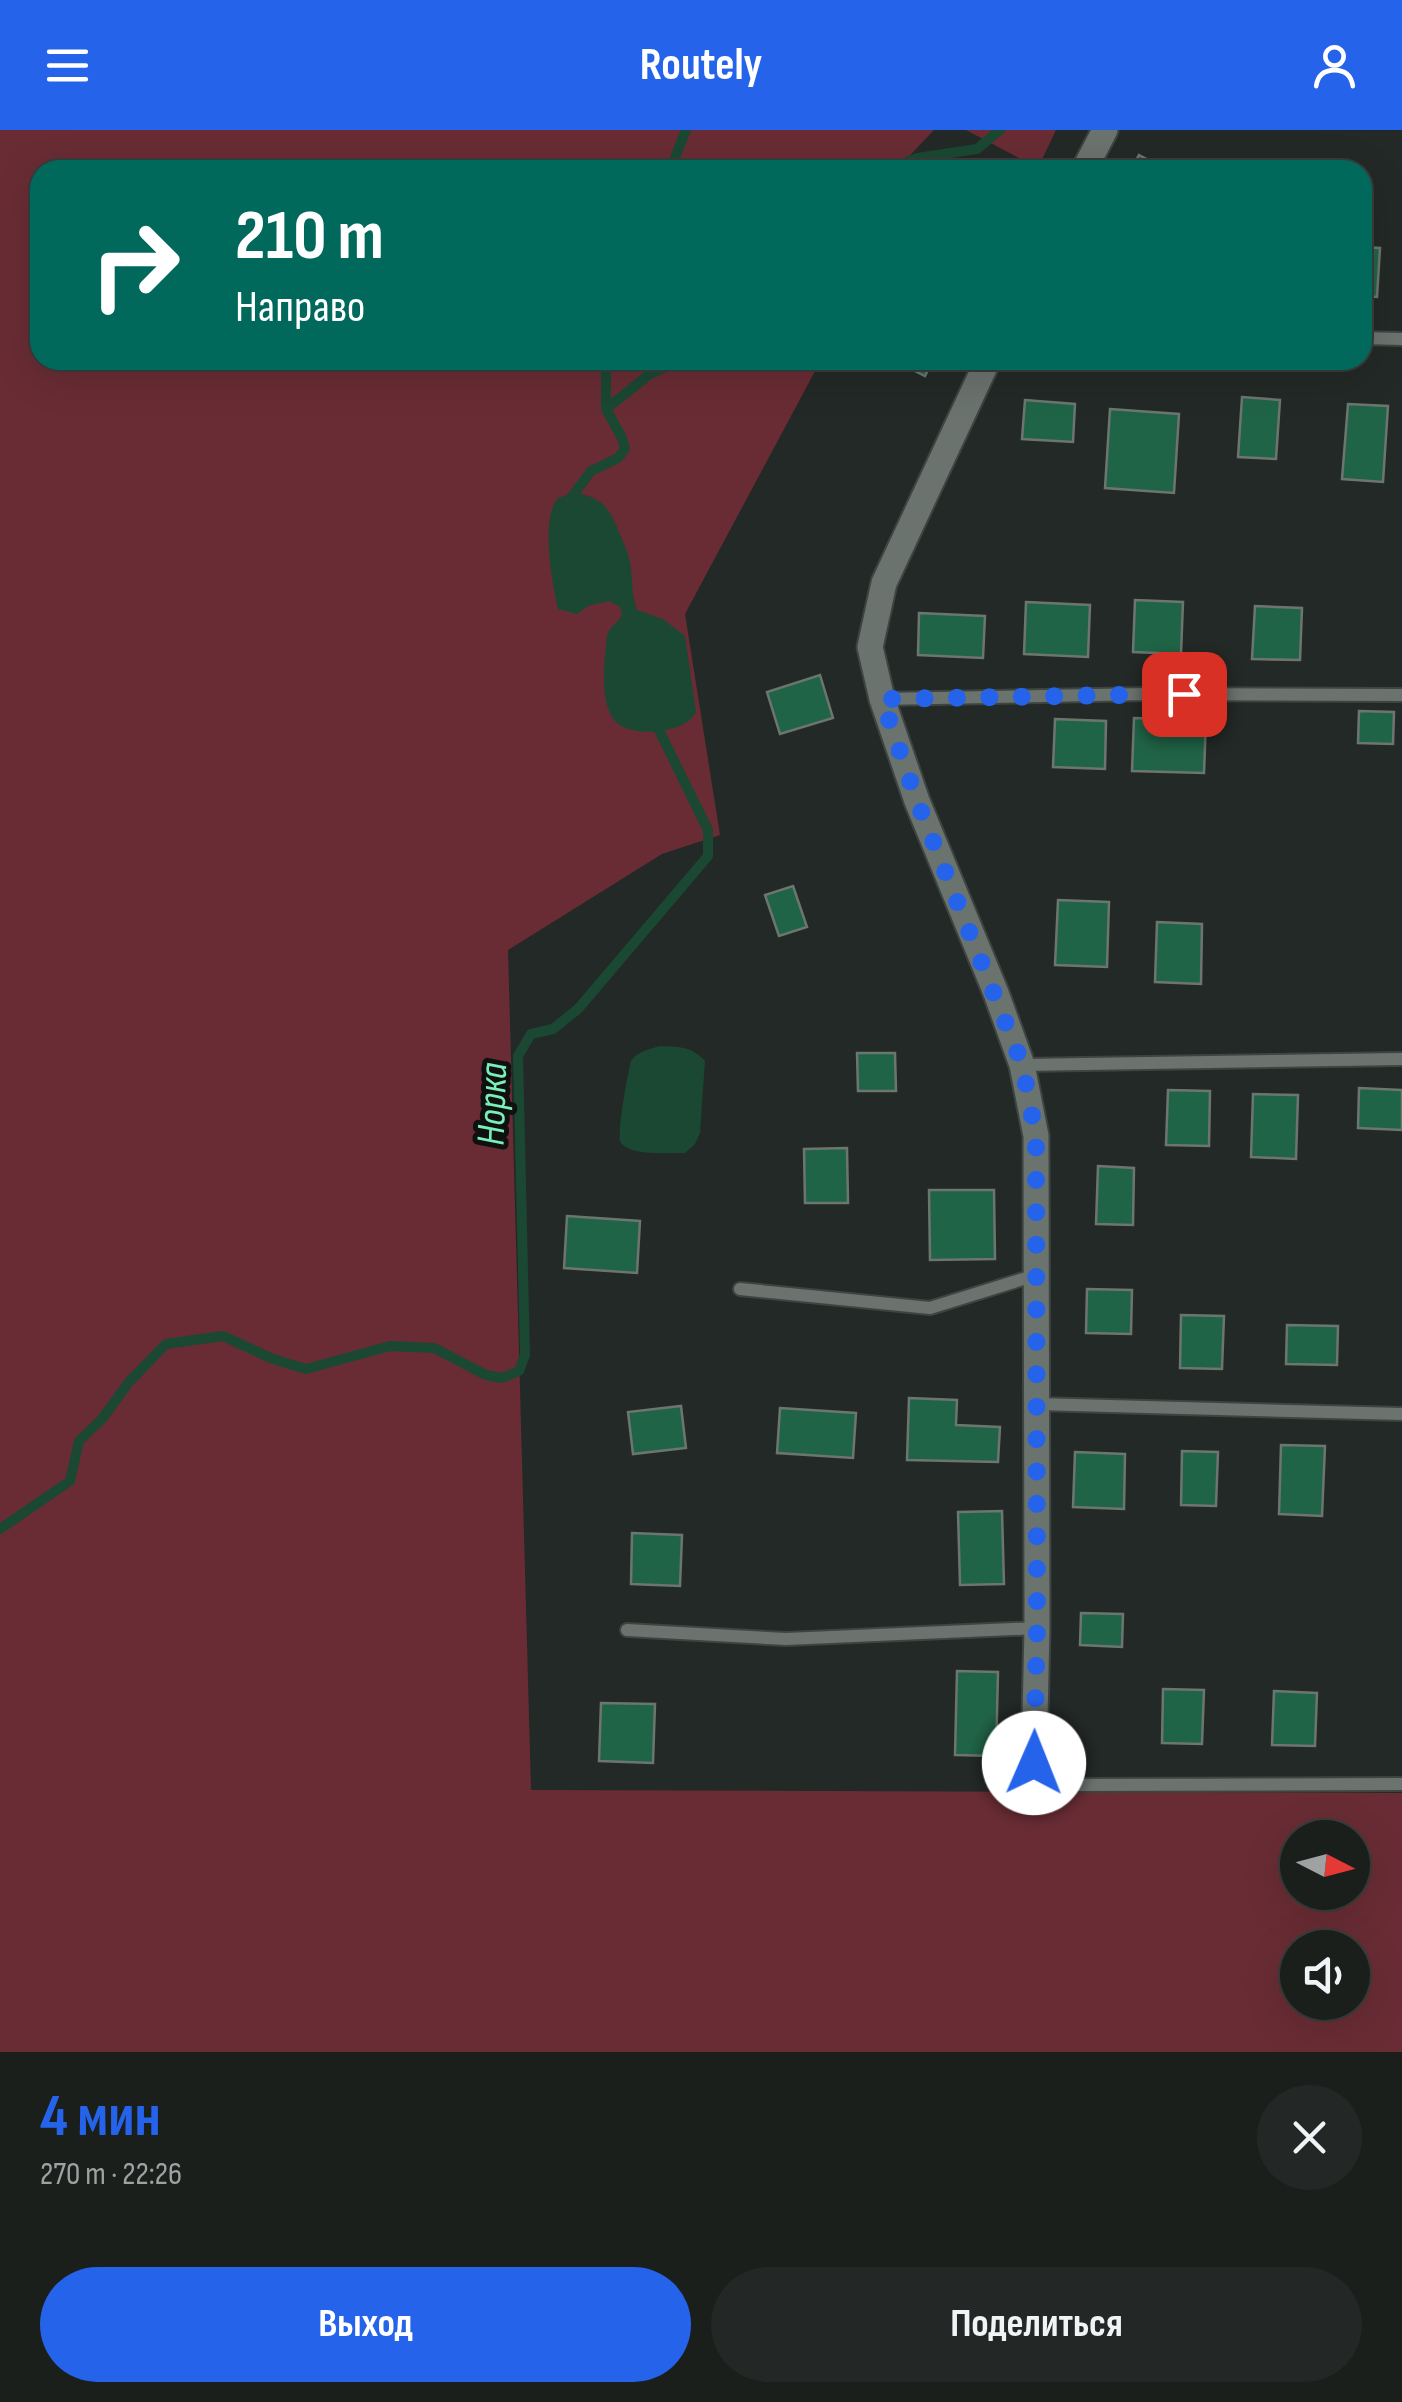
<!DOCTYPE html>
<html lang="ru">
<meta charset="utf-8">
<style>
body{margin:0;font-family:"Sofia Sans Condensed",sans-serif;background:#232725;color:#f1f3f6;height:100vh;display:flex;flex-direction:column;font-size:38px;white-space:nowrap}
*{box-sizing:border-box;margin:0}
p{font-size:32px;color:#9fa2a3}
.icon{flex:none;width:55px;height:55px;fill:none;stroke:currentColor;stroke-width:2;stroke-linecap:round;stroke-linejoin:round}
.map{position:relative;height:1922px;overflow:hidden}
.panel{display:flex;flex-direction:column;background:#1a1f1c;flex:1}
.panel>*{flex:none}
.hud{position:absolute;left:30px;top:30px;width:1342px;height:210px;border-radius:30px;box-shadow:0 10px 40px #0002,0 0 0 2px #383d3b;background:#00695c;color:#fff;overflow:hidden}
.needle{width:65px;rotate:96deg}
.tools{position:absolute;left:1280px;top:1690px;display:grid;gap:20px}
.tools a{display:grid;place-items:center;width:90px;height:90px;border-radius:50%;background:#1a1f1c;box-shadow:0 10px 40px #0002,0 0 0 2px #383d3b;font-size:50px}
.pin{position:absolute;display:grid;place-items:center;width:85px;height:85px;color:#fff;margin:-42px;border-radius:20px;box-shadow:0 5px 15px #0006}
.me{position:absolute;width:110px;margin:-55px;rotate:1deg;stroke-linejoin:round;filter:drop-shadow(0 0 8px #0008)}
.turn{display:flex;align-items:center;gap:35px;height:210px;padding:0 40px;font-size:45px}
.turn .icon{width:130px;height:130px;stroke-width:2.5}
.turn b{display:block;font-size:70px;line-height:85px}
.round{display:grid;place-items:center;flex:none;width:105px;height:105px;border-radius:52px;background:#232725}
.head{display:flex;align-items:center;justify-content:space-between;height:170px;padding:0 40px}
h1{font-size:60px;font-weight:700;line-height:75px;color:#2563eb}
.button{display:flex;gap:20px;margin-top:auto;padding:20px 40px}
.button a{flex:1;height:115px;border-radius:60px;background:#2563eb;color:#fff;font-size:40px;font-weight:700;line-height:115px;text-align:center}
.button a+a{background:#232725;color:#f1f3f6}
header{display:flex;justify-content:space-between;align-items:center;height:130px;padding:0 40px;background:#2563eb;color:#fff;font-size:45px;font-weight:700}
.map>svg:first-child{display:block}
.green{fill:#692c34;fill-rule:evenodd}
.water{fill:#1a4833}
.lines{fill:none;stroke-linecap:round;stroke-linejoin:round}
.stream{stroke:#1a4833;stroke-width:10}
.building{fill:#206447;stroke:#6d7570;stroke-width:2.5}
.lane-casing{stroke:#3e4441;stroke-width:16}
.street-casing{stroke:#3e4441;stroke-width:29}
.lane{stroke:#6b736e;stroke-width:12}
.street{stroke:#6b736e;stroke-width:25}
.route{stroke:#2563eb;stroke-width:18;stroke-dasharray:0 32.4}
.labels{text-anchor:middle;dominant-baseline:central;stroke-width:10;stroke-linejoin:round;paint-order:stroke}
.water-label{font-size:40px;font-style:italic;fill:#7af0b9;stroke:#0e1110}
</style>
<header><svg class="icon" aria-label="menu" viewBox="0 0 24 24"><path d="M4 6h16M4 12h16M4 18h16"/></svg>Routely<svg class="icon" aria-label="person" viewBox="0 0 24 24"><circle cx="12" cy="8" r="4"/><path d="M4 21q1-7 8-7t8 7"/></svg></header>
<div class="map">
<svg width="1402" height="1922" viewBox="0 0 1402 1922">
<rect width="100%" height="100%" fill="#232926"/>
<!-- green -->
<g class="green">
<path d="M0,0H934L896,40H40V230H821L685,484L720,705L662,724L508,820L531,1660L1402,1663V1922H0ZM1298,1708H1352V1762H1298ZM1298,1818H1352V1872H1298Z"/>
<path d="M966,0H1056L1038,38Z"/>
</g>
<!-- water -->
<g class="water">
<path d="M573,363C605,366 611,382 622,409C625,417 629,425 630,432C633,449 631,464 637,480L663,489L685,506L696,582C686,604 631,608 616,592C598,573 605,529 607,505C610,496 619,493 622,484L620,477L609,471L588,476L577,484L558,479C552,452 540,389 558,368Z"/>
<path d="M661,916C680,917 691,916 705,931L700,1003L695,1014L685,1023C669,1023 631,1026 621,1013C616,1005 628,943 631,931C638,921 649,919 661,916Z"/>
</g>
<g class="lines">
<!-- stream -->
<g class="stream">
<path d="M670,40L686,0"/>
<path d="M886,40L917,28L977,19L1000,0"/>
<path d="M606,279L650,244L682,230"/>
<path d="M568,372L591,341L618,328L625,319L622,308L606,279V230"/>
<path d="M0,1399L70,1351L79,1311L102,1289L129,1252L166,1214L223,1206L273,1229L306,1239L390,1216L434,1218L486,1245L502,1248L519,1241L525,1225L518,926L531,904L553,899L578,879L708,726V700L654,590"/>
</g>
</g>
<!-- building -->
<g class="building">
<path d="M1139,25L1168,40H1131Z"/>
<path d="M1362,117L1380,118L1377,167L1362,166Z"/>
<path d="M893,230H933L925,246Z"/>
<path d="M1242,267L1280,270L1276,329L1238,327Z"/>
<path d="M1025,270L1075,274L1073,312L1022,309Z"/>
<path d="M1348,274L1388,276L1383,352L1342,349Z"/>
<path d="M1110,279L1179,284L1174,363L1105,358Z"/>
<path d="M1135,470L1183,472L1181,524L1133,522Z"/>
<path d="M1026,472L1090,475L1088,527L1024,524Z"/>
<path d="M1255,476L1302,478L1300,530L1252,529Z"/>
<path d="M919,483L985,486L983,528L918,525Z"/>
<path d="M820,545L833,588L780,604L767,562Z"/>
<path d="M1359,581L1394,582L1393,614L1358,613Z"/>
<path d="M1134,588L1206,590L1204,643L1132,641Z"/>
<path d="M1055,589L1106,591L1105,639L1053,637Z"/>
<path d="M793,756L807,797L779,806L765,765Z"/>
<path d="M1058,770L1109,772L1107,837L1055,835Z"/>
<path d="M1157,792L1202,794L1201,854L1155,852Z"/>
<path d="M857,923H895L896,961H858Z"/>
<path d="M1359,958L1402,960V1000L1358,998Z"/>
<path d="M1168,960L1210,961L1209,1016L1166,1015Z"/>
<path d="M1253,964L1298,965L1296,1029L1251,1027Z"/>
<path d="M847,1018L848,1073H805L804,1019Z"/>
<path d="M1098,1036L1134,1038L1133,1095L1096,1094Z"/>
<path d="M929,1060H994L995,1129L930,1130Z"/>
<path d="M567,1086L640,1091L637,1143L564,1138Z"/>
<path d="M1087,1159L1132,1160L1131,1204L1086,1203Z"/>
<path d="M1181,1185L1224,1186L1222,1239L1180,1238Z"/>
<path d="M1287,1195L1338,1196L1337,1235L1286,1234Z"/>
<path d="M909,1268L957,1270L956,1295L1000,1297L998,1332L907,1330Z"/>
<path d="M681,1276L686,1318L633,1324L628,1282Z"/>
<path d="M780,1278L856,1283L853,1328L777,1323Z"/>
<path d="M1281,1315L1325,1316L1322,1386L1279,1384Z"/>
<path d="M1182,1321L1218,1322L1216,1376L1181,1375Z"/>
<path d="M1075,1322L1125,1324L1124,1379L1073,1377Z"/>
<path d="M1002,1381L1004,1454L960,1455L958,1382Z"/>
<path d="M632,1403L682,1405L680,1456L631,1454Z"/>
<path d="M1081,1483L1123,1484L1122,1517L1080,1515Z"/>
<path d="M957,1541L998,1542L996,1626L955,1625Z"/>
<path d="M1163,1559L1204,1560L1202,1614L1162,1613Z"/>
<path d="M1274,1561L1317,1563L1315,1616L1272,1615Z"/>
<path d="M601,1573L655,1574L653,1633L599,1631Z"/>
</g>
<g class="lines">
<defs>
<g id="lane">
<path d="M1362,208L1402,209"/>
<path d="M882,569L1147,564L1402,565"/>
<path d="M1022,935L1402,929"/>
<path d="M740,1159L930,1178L1036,1145"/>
<path d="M1037,1274L1402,1284"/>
<path d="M627,1500L786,1509L1037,1498"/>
<path d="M1034,1633L1063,1655L1402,1654"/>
</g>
<g id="street">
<path d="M1084,40L1105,0"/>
<path d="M988,230L884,453L870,517L882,569L917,671L996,863L1022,935L1036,1006L1037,1498L1034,1633"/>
</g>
</defs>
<!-- lane casing -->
<use href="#lane" class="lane-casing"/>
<!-- street casing -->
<use href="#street" class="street-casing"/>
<!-- lane -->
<use href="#lane" class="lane"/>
<!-- street -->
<use href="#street" class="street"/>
</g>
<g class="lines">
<!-- route -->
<path class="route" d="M1034,1633L1037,1498L1036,1006L1022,934L917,671L882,569L1184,564"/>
</g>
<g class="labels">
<!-- water labels -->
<g class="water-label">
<text transform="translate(493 974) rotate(-88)">Норка</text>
</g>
</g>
</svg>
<div class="tools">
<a><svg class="needle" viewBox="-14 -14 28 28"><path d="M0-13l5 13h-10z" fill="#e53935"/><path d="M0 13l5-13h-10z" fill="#9fa2a3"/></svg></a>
<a><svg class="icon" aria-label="sound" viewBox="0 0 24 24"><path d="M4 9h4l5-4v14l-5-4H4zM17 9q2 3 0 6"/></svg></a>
</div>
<div class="pin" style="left:1184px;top:564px;background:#d93025"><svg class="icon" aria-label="arrive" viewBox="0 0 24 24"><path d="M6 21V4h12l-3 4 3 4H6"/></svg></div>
<svg class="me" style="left:1034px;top:1633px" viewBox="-20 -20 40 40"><circle r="19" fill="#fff"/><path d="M0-13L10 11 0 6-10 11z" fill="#2563eb"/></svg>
<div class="hud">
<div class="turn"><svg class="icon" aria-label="right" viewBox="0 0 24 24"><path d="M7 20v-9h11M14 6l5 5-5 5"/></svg><div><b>210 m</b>Направо</div></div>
</div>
</div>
<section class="panel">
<div class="head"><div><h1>4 мин</h1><p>270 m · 22:26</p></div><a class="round"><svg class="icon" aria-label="close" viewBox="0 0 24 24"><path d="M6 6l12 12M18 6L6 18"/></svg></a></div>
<div class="button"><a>Выход</a><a>Поделиться</a></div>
</section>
